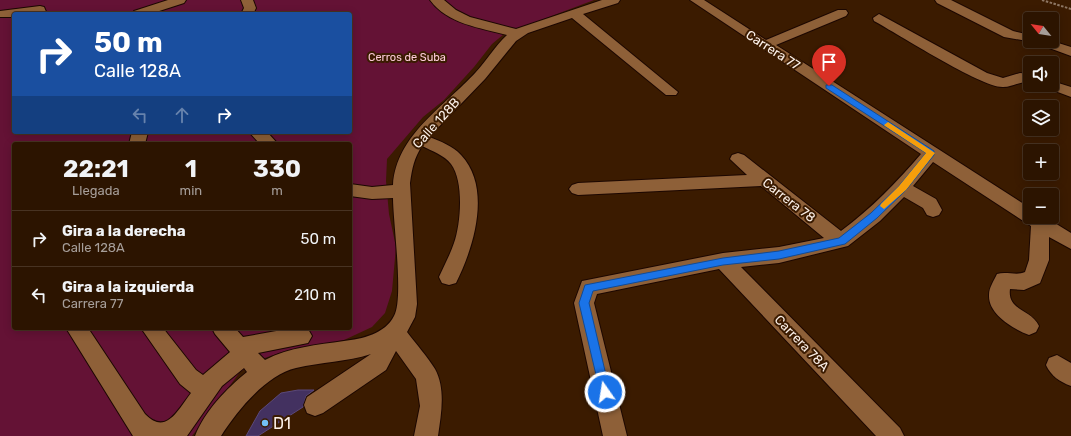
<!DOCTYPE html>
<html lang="es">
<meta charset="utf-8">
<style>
body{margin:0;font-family:Rubik,sans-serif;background:#38210f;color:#f1f3f6;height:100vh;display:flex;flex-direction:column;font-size:15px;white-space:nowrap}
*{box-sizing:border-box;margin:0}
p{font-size:13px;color:#a69e99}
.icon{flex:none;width:22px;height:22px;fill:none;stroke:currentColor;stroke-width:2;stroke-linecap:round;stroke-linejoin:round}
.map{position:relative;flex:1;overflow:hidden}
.panel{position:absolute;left:12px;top:142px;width:340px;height:188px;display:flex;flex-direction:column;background:#2c1400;border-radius:4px;box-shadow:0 2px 10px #0003,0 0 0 1px #483322}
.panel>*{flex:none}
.banner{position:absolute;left:12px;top:12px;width:340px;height:122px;border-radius:4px;box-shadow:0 2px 10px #0003,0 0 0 1px #483322;background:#1a4fa0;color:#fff;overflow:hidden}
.needle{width:26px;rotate:300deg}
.tools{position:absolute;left:1023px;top:12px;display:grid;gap:8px}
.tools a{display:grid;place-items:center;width:36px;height:36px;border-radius:4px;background:#2c1400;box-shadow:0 2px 10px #0003,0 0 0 1px #483322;font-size:20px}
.pin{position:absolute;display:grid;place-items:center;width:34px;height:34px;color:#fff;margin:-41px -17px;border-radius:50% 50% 50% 0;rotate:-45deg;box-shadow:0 0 4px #0007}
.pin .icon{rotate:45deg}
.me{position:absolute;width:44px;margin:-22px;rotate:347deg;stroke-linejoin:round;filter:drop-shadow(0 0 3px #0008)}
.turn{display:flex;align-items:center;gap:14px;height:84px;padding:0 16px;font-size:18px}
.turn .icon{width:52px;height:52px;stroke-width:2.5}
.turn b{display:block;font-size:28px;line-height:34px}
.lanes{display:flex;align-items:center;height:38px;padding:0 16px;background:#0003;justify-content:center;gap:20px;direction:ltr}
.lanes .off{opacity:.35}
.eta{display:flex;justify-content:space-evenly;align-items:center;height:68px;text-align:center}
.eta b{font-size:24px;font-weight:700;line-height:28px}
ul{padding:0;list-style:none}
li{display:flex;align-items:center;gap:12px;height:56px;padding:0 16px;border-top:1px solid #483322}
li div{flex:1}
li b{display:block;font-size:15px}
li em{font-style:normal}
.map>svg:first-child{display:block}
.green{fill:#641235;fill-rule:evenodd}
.building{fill:#433160;stroke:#5b497a}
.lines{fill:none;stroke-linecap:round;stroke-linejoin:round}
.minor-casing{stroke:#1c0700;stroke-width:2}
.path{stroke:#8e7764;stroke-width:2;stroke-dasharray:2.5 1.5;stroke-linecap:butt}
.minor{fill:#8e6038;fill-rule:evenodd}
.route{fill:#1a73e8;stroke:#114b97}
.slow{fill:#f59e0b}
.poi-dot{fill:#73c1f6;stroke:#3b1b00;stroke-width:1.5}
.labels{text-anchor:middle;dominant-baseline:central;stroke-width:4;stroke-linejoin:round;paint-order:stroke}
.far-park-label{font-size:11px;fill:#feccda;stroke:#3b1b00}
.street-label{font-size:13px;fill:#fcf1e9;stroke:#3b1b00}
.near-poi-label{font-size:16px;fill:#fcf1e9;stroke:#3b1b00;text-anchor:start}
</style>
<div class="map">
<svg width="1071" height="436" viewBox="0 0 1071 436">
<rect width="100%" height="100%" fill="#3b1b00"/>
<!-- green -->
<path class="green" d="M0,0H594L504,34L492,44L474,67L444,100L423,117L387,159L386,181L389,214L396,247L392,291L385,313L372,327L342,341L285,351L259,360L240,372L192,436H0ZM14,14H350V132H14ZM14,144H350V328H14Z"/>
<!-- building -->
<path class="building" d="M298,390H314L306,396L303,407L258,436H246L260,411L281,393Z"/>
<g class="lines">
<defs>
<g id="minor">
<path d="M168,0H186L184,3L150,14H132L134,11Z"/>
<path d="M241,0H253L256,8L253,14H241L244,8Z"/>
<path d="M430,0H444L456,10L470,17L516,29L602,0H620L618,3L583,14L678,92L676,95H666L572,18L528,33L516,41L485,79L429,137C440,141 453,146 461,155C492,188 474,247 456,283L449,285L442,283L439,277C444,266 450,255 454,243C461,223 464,181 451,164C444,155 432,151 422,146C414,158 412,169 410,183L417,304L415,317L407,332C416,344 427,356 435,369C446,389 441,415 438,436H414L420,406L416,379L396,351L386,370L323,413L315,416L307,413L304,405L307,397L371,354C347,362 321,362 296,368C266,375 237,411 221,436H195C205,411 226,389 247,372L244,368L222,386L187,436H133L66,328H88L145,414C166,436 178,410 191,393L180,384L141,328H163L196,370L203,375L230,352L215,334L212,328H235L243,337L293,328L308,329L312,336L308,343L258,353L265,360C290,347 317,345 344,341C362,339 385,334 394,316C404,299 393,222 393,198L372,199L350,196V184L372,187L393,185C396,135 445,106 476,72C487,60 495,46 507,35C481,28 447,24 430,0Z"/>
<path d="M690,0H704L766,40L838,10H846L848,13L846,16L776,45L1030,208V217H1045L1071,233V249L1049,237V260L1040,283L1024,290L1010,289C1007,311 1031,309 1039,326L1036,332L1029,335C1013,329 988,314 989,295C989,287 994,281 997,274C1006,271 1017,276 1025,272L1029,260L1031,226L933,162L913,186L936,199L942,210L939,215L933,217L927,215L923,208L904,197L880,221L848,246L779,263L741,267L900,428L904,436H876L719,269L597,294L594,303L627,436H603L574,303L582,281L723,253L779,247L824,238L761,186L578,195L572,193L569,189L572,185L578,183L747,175L730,159L732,155L738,153L744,155L841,231C872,208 896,183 921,154Z"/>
<path d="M935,0H951L1013,31L1030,35V41H1052L1071,47V56L1033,42L1004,37L937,3Z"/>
<path d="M40,6L44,7L47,14H14V17H0V11Z"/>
<path d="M879,14L987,73L1003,78L1020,73L1030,74V82C1019,81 1013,87 1003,87C982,88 898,34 874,21L873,18Z"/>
<path d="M1052,81L1071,87V97L1047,88L1045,85H1052Z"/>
<path d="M132,132H148L145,144H129Z"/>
<path d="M249,132H267L278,144H260Z"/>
<path d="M1057,355L1071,363V386C1060,382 1051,376 1046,365L1049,358Z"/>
</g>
</defs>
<!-- minor casing -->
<use href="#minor" class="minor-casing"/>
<!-- path -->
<path class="path" d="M1042,0L1071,9"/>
<!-- minor -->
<use href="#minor" class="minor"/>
</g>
<!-- route -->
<path class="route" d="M826,85H832L934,151V155L906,190L877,218L845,244L779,259L723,265L593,291L589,303L610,392L609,396L605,397L601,396L579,303L585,285L723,258L779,251L839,238L871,213L899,186L926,153L826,88Z"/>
<!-- slow -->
<path class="slow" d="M888,122L935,153L906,190L884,209L880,206L881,204L899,186L926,153L885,126L884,125Z"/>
<!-- markers -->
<circle class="poi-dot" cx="265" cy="423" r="4"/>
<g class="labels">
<!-- far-park labels -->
<g class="far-park-label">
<text x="407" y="57">Cerros de Suba</text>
</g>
<!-- street labels -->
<g class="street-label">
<text transform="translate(773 50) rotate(33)">Carrera 77</text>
<text transform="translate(436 123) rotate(-48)">Calle 128B</text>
<text transform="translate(789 200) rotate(38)">Carrera 78</text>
<text transform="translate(802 343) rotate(46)">Carrera 78A</text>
</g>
<!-- near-poi labels -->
<g class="near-poi-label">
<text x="273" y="423">D1</text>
</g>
</g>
</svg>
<div class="tools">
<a><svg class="needle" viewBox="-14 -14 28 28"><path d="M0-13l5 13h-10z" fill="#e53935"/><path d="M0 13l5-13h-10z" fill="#a69e99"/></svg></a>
<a><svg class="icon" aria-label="sound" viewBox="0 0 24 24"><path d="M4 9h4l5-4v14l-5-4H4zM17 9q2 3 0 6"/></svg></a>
<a><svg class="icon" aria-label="layers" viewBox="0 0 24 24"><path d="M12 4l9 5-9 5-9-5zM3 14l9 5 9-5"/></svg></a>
<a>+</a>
<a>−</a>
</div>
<div class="pin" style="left:829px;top:86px;background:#d93025"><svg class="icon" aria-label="arrive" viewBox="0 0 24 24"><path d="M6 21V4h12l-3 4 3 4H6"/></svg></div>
<svg class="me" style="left:605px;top:392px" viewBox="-20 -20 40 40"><circle r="17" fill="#1a73e8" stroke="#fff" stroke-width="3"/><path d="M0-11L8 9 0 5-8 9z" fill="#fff"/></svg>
<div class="banner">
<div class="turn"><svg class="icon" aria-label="right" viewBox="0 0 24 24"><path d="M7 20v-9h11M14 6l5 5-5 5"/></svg><div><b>50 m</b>Calle 128A</div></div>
<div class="lanes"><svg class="icon off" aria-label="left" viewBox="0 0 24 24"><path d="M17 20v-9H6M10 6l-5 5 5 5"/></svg><svg class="icon off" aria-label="ahead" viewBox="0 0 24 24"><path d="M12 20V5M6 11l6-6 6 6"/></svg><svg class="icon" aria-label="right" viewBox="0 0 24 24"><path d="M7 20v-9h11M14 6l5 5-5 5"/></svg></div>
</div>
<section class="panel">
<div class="eta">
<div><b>22:21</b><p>Llegada</p></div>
<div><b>1</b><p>min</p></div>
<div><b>330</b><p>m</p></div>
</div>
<ul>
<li><svg class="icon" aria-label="right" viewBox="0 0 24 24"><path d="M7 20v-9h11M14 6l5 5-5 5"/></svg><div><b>Gira a la derecha</b><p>Calle 128A</p></div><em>50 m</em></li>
<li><svg class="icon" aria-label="left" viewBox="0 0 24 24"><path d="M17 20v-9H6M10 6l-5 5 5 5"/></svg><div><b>Gira a la izquierda</b><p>Carrera 77</p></div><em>210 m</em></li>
</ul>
</section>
</div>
